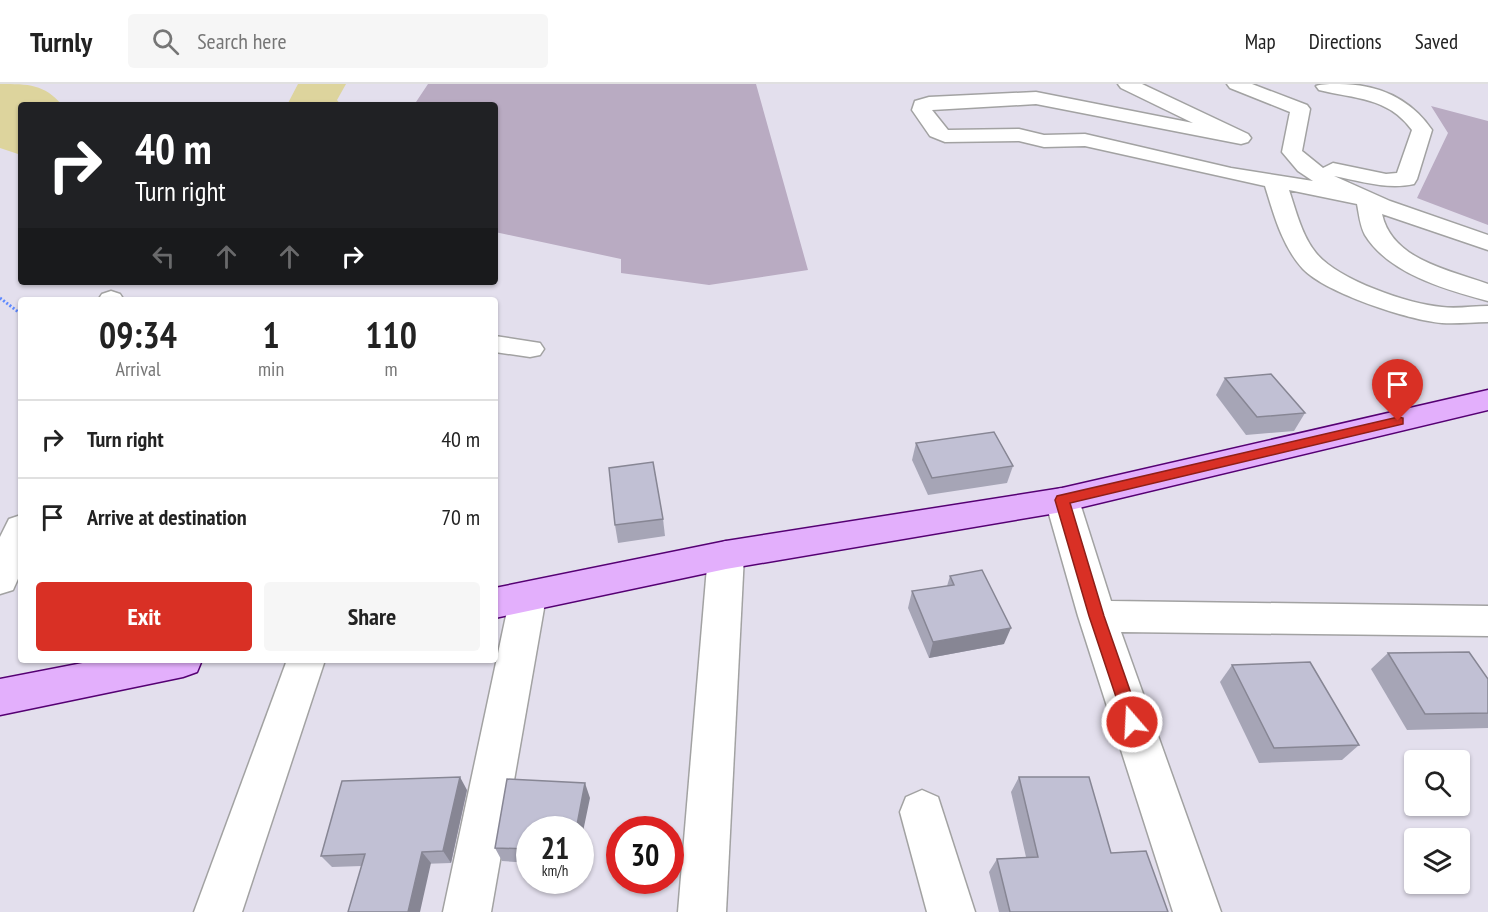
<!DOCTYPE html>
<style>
body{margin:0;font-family:"PT Sans Narrow",sans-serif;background:#f6f6f6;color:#222;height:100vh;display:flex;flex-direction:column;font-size:22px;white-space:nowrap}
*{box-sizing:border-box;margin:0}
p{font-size:20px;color:#767676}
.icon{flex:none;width:33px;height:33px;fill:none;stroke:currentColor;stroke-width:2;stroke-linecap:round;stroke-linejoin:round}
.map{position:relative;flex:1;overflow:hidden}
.side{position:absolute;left:18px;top:213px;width:480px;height:366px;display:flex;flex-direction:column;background:#fff;border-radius:6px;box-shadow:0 2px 4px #0004}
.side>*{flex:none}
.hud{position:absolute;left:18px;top:18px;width:480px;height:183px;border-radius:6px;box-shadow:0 2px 4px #0004;background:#202124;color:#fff;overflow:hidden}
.controls{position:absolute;left:1404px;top:666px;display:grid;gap:12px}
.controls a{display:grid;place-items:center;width:66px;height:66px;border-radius:6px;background:#fff;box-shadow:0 2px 4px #0004;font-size:30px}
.speed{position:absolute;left:516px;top:732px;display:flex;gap:12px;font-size:30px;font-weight:700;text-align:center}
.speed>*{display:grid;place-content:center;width:78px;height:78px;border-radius:50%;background:#fff;box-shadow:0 2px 4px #0004;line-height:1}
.speed small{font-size:15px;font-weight:400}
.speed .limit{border:9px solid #d22;background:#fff;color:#111}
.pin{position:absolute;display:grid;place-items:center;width:51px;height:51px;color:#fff;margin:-62px -26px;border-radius:50% 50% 50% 0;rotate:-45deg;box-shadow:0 0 6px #0007}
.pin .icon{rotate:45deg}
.me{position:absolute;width:66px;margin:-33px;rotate:341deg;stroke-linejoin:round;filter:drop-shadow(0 0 4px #0008)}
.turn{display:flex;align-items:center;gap:21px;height:126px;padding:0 18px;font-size:27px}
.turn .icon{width:78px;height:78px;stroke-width:2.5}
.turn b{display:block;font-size:42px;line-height:51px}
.lanes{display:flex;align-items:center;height:57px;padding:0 18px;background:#0003;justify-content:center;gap:30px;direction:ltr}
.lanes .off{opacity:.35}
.eta{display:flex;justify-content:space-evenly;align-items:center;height:102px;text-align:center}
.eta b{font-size:36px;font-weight:700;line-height:42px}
.primary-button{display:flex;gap:12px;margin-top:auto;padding:12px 18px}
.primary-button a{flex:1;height:69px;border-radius:6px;background:#d93025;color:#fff;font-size:24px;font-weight:700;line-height:69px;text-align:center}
.primary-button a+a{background:#f6f6f6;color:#222}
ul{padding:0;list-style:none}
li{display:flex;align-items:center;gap:18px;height:78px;padding:0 18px;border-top:2px solid #e0e0e0}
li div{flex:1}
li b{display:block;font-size:22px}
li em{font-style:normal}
header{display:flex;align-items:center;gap:36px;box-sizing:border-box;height:84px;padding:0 30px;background:#fff;border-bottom:2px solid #e0e0e0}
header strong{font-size:28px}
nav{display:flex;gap:33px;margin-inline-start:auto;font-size:21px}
.search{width:420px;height:54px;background:#f6f6f6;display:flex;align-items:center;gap:15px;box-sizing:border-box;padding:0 21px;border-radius:6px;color:#767676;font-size:22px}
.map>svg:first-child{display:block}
.construction{fill:#b9abc2}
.water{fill:#ddd49d}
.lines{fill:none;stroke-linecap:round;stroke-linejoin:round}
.street-casing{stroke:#a2a2a2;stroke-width:3}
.secondary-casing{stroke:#550073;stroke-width:3}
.path{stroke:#5e89ff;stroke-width:3;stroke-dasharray:2 2;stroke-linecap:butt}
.street{fill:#fff;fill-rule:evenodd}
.secondary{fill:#e3affc;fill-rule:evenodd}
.wall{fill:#a6a5b6}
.shaded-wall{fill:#878694}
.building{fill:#c1c0d4;stroke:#878694;stroke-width:1.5}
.route{fill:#d93025;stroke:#8d1f18;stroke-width:1.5}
</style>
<header>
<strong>Turnly</strong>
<div class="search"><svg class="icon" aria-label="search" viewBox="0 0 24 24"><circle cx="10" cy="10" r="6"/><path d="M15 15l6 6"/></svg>Search here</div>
<nav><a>Map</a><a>Directions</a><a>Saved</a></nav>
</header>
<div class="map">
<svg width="1488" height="828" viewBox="0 0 1488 828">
<rect width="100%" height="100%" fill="#e3dfed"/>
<!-- construction -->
<g class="construction">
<path d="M428,0H756L808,186L709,201L621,189V175L495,148V21H414Z"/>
<path d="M1431,22L1488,37V141L1417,114L1448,49Z"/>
</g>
<!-- water -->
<g class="water">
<path d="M0,0C29,0 44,0 62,21H21V71L0,64Z"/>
<path d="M298,0H346L337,16L341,21H287Z"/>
</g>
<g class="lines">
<defs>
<g id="street">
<path d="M1118,0H1142L1248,50L1251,54L1248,58L1241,60L1036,20L932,26L948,46L1019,45L1044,51L1085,50L1231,84L1313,97L1298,87L1282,68L1290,28L1230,4L1227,0H1252L1307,21L1310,25L1302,67L1323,84L1333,79L1386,90L1397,89L1412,46C1388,13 1355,15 1319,6L1316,2C1322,0 1331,0 1339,0C1377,0 1410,14 1432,46L1417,95L1414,100C1387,106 1360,97 1334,92L1390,117L1488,151V166L1382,130C1392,176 1449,186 1488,200V217C1447,206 1389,190 1365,151C1360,142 1359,130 1357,120L1289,106C1296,127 1302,152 1316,169C1338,196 1408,220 1442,223C1457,225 1473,222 1488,222V238C1473,238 1457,240 1442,239C1408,236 1326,209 1303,185C1282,162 1274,131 1265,102L1085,62L1044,63L1019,57L945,58L930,52L912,26L915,17L929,13L1036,8L1193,39L1121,4Z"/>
<path d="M111,207L120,210L124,216H98L102,210Z"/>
<path d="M495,252L540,259L544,265L540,271L530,273L495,268Z"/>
<path d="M1062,404L1074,407L1079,416L1111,517L1488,522V552L1121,548L1221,828H1173L1078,532L1045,416L1050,407Z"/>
<path d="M21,431V488L13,506L0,510V453L9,435Z"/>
<path d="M726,457L738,461L744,471L726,828H678L708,471L714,461Z"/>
<path d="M528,498L541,503L546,513L491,828H443L510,513L515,503Z"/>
<path d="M287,576H325L242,828H194Z"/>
<path d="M922,706L938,713L975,828H927L900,728L906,713Z"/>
</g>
<g id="secondary">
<path d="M1488,306V326L1062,428L726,485L495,534V504L726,457L1062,404Z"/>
<path d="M98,576H202L197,588L183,593L0,631V595Z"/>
</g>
</defs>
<!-- street casing -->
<use href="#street" class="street-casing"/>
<!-- secondary casing -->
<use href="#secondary" class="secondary-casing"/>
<!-- path -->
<path class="path" d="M0,214L21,230"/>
<!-- street -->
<use href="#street" class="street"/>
<!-- secondary -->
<use href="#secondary" class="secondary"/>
</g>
<!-- wall -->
<g class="wall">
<path d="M1225,294L1305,329L1294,347L1246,351L1216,311Z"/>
<path d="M916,359L1013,382L1007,399L928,411L912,376Z"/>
<path d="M663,435L665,452L618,459L615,441Z"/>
<path d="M950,492L1004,560L929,574L908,524L912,507L947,502Z"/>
<path d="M1388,569L1488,595V644L1407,646L1371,585Z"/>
<path d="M1232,581L1359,661L1342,676L1259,679L1220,598Z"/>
<path d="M1019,693L1111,769L1168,828H999L989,788L997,775L1026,773L1011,708Z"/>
<path d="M467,706L451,779L332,783L321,772Z"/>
<path d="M590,714L530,746V779L502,777L495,764Z"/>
</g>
<!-- shaded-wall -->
<g class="shaded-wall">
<path d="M1011,544L1004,560L929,574L933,558Z"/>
<path d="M460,693L467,706L451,779L443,767Z"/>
<path d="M585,699L590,714L580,762V746H576Z"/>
<path d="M422,768L431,779L420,828H408Z"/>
</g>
<!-- building -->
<g class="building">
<path d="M1271,290L1305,329L1257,333L1225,294Z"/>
<path d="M994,348L1013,382L932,394L916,359Z"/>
<path d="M653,378L663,435L615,441L609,384Z"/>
<path d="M982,486L1011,544L933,558L912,507L954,501L950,492Z"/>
<path d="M1469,568L1488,595V629L1425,630L1388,569Z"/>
<path d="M1310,578L1359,661L1274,664L1232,581Z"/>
<path d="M460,693L443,767L422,768L408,828H348L365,770L321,772L342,697Z"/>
<path d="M1019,693H1089L1111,769L1146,767L1168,828H1010L997,775L1038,773Z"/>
<path d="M507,695L585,699L576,746H530V765L495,764Z"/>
</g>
<!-- route -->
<path class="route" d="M1398,333L1403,334V340L1070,419L1104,532L1141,638L1138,643L1132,645L1126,643L1089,532L1055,416L1057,412Z"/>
</svg>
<div class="controls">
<a><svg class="icon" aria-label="search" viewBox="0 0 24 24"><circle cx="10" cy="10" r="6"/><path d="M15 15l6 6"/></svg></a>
<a><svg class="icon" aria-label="layers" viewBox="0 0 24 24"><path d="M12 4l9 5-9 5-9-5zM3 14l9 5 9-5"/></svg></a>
</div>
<div class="speed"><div>21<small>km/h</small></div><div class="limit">30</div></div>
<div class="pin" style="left:1398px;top:337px;background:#d93025"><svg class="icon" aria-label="arrive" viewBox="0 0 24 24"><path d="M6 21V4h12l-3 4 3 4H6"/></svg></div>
<svg class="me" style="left:1132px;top:638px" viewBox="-20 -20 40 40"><circle r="17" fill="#d93025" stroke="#fff" stroke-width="3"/><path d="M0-11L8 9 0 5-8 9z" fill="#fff"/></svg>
<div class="hud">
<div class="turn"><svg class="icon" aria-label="right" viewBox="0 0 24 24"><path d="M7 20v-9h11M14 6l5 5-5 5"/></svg><div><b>40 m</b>Turn right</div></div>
<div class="lanes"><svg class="icon off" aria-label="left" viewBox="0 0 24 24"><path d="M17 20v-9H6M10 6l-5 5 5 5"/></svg><svg class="icon off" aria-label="ahead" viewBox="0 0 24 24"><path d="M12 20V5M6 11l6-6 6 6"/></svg><svg class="icon off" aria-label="ahead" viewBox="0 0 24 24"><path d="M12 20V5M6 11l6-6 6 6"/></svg><svg class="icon" aria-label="right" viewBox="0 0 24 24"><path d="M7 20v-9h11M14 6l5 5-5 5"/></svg></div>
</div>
<section class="side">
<div class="eta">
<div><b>09:34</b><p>Arrival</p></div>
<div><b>1</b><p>min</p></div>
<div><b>110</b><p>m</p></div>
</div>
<ul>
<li><svg class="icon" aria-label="right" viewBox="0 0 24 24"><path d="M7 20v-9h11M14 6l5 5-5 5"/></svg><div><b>Turn right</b></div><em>40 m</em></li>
<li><svg class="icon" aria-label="arrive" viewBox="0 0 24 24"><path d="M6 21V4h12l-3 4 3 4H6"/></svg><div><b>Arrive at destination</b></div><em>70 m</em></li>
</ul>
<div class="primary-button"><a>Exit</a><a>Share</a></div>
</section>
</div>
